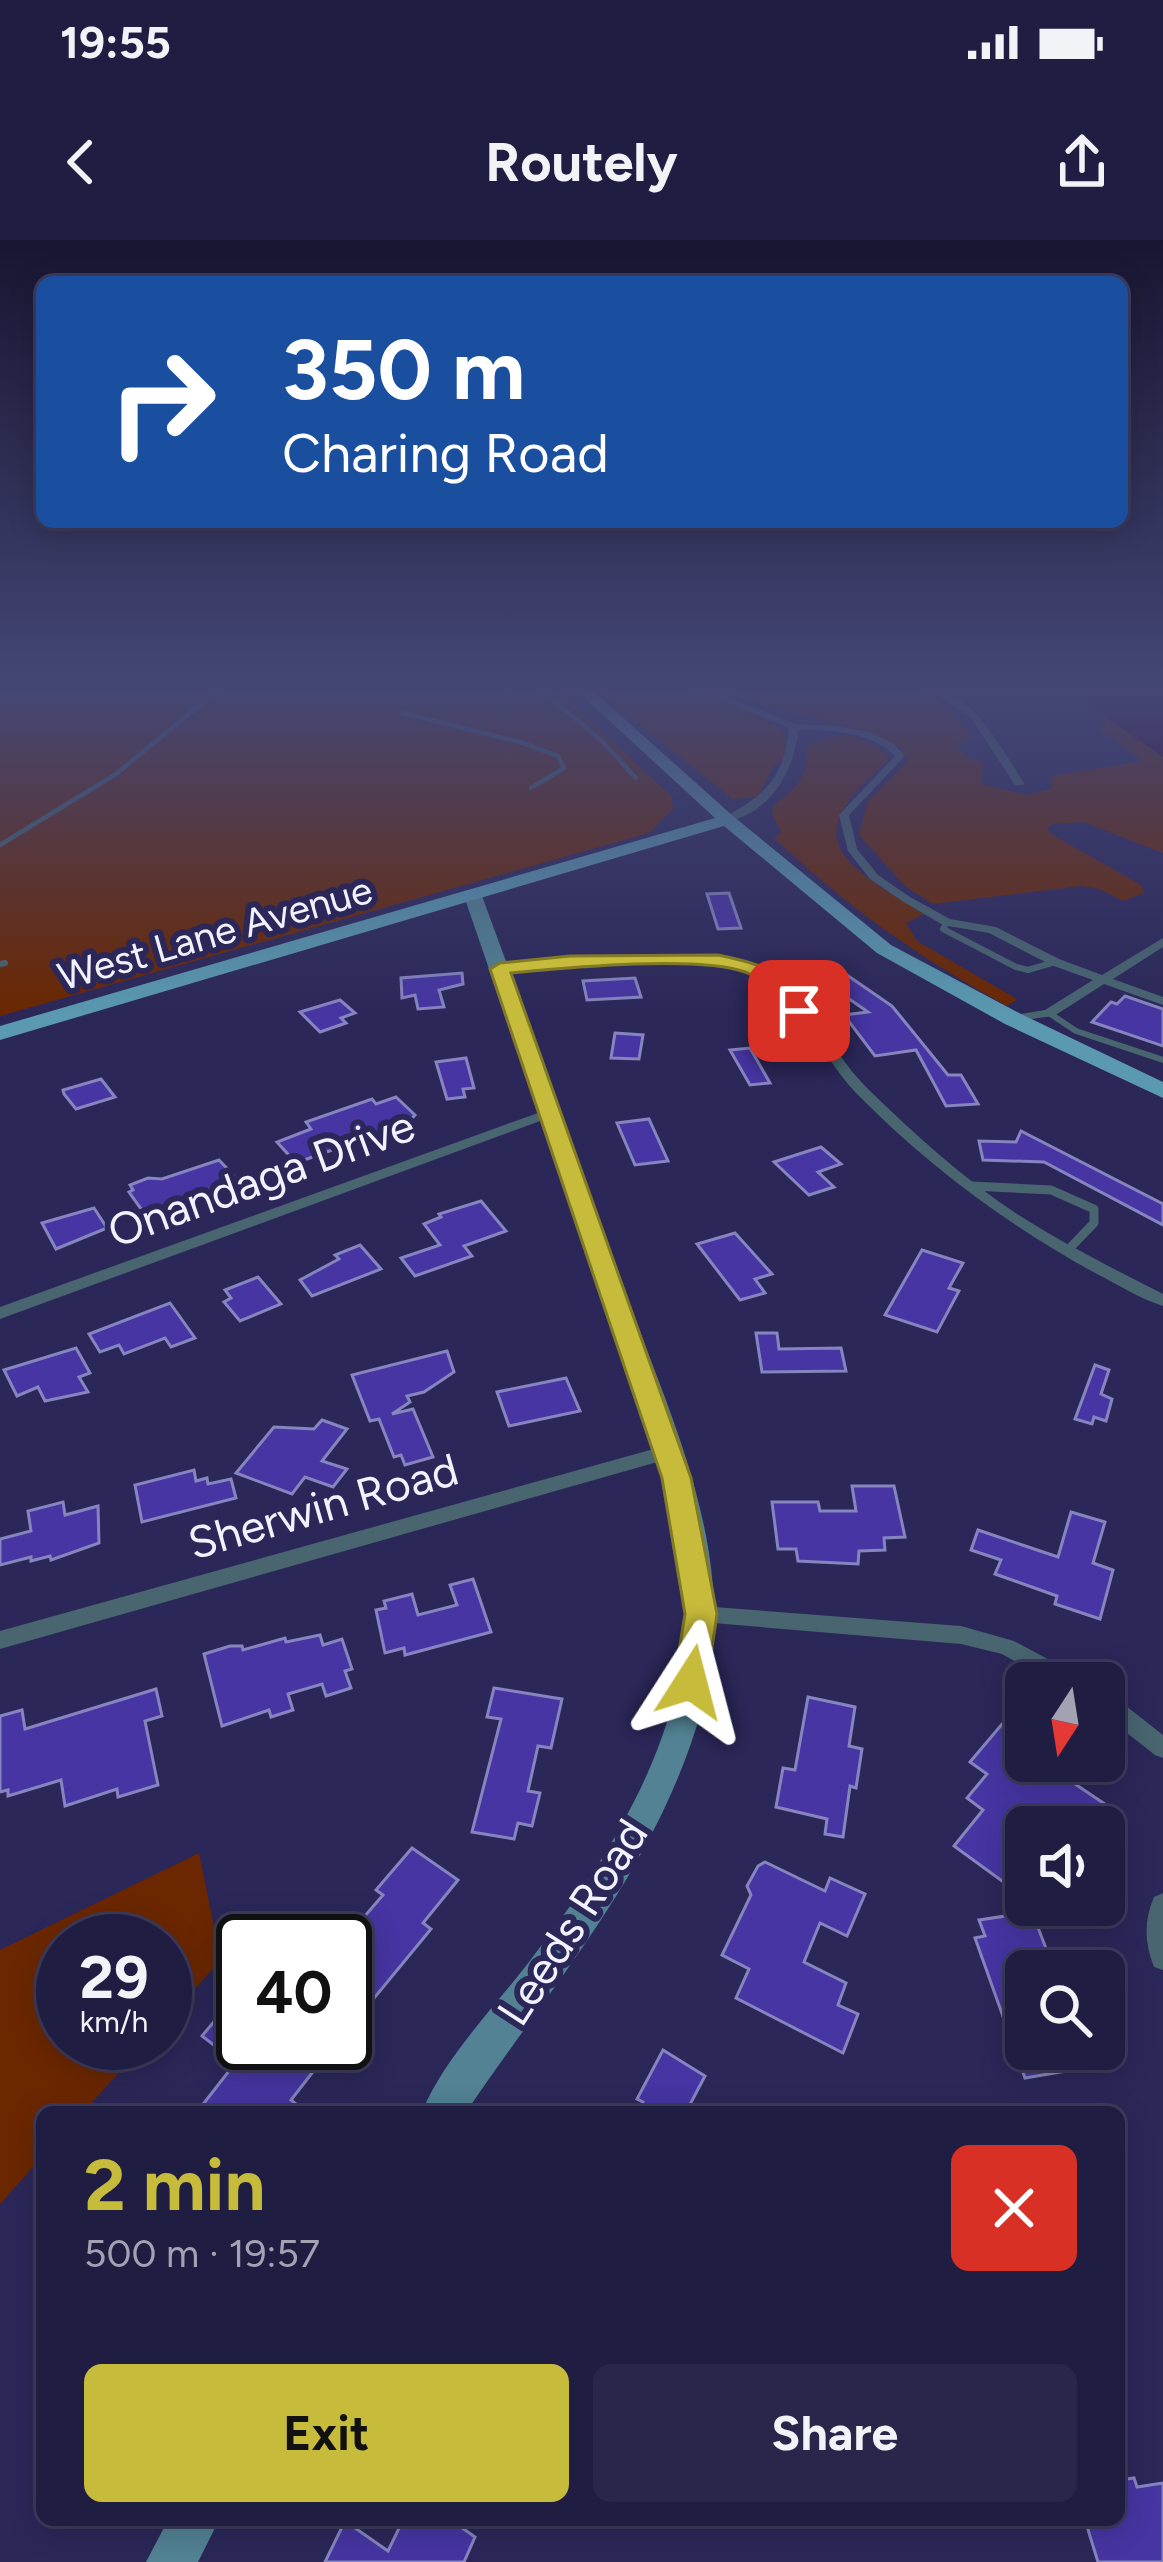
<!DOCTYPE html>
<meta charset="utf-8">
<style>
body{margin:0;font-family:Figtree,sans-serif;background:#28264a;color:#f1f3f6;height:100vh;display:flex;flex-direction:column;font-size:45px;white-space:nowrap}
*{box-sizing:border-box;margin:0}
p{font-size:39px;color:#a2a2b2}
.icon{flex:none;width:66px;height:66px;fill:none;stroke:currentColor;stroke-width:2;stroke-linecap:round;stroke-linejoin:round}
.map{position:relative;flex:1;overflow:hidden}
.drawer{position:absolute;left:36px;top:1866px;width:1089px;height:420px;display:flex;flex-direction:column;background:#201d43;border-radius:18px;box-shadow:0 6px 30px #0003,0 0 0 3px #3d3b5c}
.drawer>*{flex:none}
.guide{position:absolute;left:36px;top:36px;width:1092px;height:252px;border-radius:18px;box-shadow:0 6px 30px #0003,0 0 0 3px #3d3b5c;background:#1a4fa0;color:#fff;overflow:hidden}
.needle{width:78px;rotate:192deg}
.buttons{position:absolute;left:1005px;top:1422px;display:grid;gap:24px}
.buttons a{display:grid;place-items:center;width:120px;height:120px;border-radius:18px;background:#201d43;box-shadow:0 6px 30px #0003,0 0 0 3px #3d3b5c;font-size:60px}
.speed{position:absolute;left:36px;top:1674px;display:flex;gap:24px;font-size:60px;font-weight:700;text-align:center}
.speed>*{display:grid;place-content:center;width:156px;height:156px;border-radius:50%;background:#201d43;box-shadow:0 6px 30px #0003,0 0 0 3px #3d3b5c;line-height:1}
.speed small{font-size:30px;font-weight:400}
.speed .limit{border:6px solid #111;border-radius:18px;background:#fff;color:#111}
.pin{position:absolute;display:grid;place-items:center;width:102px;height:102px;color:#fff;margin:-51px;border-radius:24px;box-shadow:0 6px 18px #0006}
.me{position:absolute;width:132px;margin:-66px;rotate:9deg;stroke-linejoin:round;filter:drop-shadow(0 0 9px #0008)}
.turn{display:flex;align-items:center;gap:42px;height:252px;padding:0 48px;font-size:54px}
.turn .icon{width:156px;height:156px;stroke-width:2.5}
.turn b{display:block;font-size:84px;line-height:102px}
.round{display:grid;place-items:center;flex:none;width:126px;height:126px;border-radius:18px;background:#28264a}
.summary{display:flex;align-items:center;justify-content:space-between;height:204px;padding:0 48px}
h1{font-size:72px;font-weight:700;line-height:90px;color:#c7bb3b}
.primary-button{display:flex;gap:24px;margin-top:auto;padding:24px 48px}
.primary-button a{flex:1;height:138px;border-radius:18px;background:#c7bb3b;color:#111;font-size:48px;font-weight:700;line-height:138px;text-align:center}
.primary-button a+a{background:#28264a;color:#f1f3f6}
.status{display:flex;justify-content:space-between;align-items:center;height:84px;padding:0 60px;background:#201d43;direction:ltr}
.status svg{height:33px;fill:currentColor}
header{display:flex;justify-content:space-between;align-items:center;height:156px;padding:0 48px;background:#201d43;font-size:54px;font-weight:700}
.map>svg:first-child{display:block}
.green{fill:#6b2700}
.water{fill:#390028}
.building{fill:#4635a2;stroke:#8685c0;stroke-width:3}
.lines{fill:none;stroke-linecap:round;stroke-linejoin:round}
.lane-far2{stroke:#486570;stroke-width:4.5}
.lane-far1{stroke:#486570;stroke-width:6}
.lane{stroke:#486570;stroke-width:9}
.street{fill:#486570;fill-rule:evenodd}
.secondary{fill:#528294;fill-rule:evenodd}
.primary{fill:#5a99b0;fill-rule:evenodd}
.route{fill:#c7bb3b;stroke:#817a26;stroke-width:3}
.labels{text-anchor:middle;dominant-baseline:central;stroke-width:12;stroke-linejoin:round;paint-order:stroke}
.far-street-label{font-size:39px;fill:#f1f2ff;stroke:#2b2759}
.street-label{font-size:45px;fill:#f1f2ff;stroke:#2b2759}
</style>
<div class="status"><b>19:55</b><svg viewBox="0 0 49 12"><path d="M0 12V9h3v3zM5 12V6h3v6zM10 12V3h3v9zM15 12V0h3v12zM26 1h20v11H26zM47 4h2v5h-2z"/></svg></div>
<header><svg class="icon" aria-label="back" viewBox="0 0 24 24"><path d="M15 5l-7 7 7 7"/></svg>Routely<svg class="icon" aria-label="share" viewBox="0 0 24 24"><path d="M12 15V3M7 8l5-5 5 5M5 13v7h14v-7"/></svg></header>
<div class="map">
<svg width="1163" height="2322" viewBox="0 0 1163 2322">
<rect width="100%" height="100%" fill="#2b2759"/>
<!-- green -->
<g class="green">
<path d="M0,450H558L671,556L673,569L649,593L0,776Z"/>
<path d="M596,450H686L749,470L781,488L786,500L784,519L773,526L758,557L733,559Z"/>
<path d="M712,450H917L948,467L973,497L956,504L969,519L983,521L982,544L1026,555L1052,549L1051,536L1143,521L1100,490L1107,478L1163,517V613L1084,582L1052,584L1047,589L1053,595L1141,645L1144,653L1123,661L1100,649L1081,646L933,664L905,646L859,595L867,562L907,522L901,508L864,492Z"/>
<path d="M845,494L871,503L888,515L887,522C795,599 841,623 924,674L906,683L917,701L1017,759L1007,766C921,719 846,666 774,598L781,592L772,574L773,566L797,546L806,528L808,504Z"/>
<path d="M199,1613L221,1720L165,1782V1701H63V1803H146L83,1872H42V1917L0,1964V1710Z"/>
</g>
<!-- water -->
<path class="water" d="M1077,450H1154L1163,457V517L1083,461Z"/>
<!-- building -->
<g class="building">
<path d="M729,653L741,688L718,689L707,654Z"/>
<path d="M462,733L463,744L439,750L444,767L418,769L415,755L402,758L401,738Z"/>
<path d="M844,733L892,766L948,835H961L978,864L946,866L916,810L875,816L844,775L868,772L822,740Z"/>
<path d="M635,738L641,757L587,760L583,741Z"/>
<path d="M1125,756L1163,769V806L1092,782L1111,762L1117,764Z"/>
<path d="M340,760L355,773L341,778L346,783L320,792L300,772Z"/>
<path d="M615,793L643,795L639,819L611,818Z"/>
<path d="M750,808L770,843L750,845L730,810Z"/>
<path d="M466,818L474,848L463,849L465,857L447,859L436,822Z"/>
<path d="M101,839L115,857L76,869L64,854L63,850Z"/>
<path d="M396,857L415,875L408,883L296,923L277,902L311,889L306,882L372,859L376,864Z"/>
<path d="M649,879L668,921L635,925L617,883Z"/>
<path d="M1021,891L1163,964V985L1044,922L983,920L979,901L1016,902Z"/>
<path d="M821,907L841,924L818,932L834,947L809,955L774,922Z"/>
<path d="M219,920L236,938L161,970L144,973L129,952L133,950L130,945L148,938L162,939Z"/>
<path d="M481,961L506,991L464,1006L472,1016L415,1036L401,1018L440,1005L424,984L441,977L439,974Z"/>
<path d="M94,968L107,988L56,1009L42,983Z"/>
<path d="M735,993L772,1034L755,1039L765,1053L740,1060L697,1004Z"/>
<path d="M360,1005L381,1029L312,1056L300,1040L339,1019L335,1015Z"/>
<path d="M922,1010L963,1023L949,1048L959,1051L937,1092L885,1075Z"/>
<path d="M258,1037L281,1064L240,1081L224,1062L231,1058L225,1050Z"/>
<path d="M170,1063L195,1098L171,1107L165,1098L124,1114L119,1105L100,1112L89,1094Z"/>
<path d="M756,1093H777L779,1109L841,1108L846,1131L762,1132Z"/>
<path d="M76,1108L90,1133L79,1137L88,1152L45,1161L38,1147L17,1156L4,1130Z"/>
<path d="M447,1111L454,1132L424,1152L407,1156L410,1162L392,1174L413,1169L433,1217L405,1225L401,1215L394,1217L379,1179L370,1181L352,1135Z"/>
<path d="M1095,1125L1109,1130L1101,1154L1112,1159L1106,1181L1094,1177L1092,1184L1075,1179Z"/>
<path d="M566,1138L580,1171L509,1186L497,1152Z"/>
<path d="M322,1180L347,1189L322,1221L347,1229L333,1247L305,1237L292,1254L236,1233L274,1187L314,1189Z"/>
<path d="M194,1230L196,1241L207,1238L208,1244L231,1239L236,1258L142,1282L135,1245Z"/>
<path d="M852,1246H894L905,1297L884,1298L885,1310L859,1311L858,1324L798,1321L796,1309H778L772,1262H818L820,1271H856Z"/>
<path d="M63,1262L65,1275L98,1266L99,1303L51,1320L50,1316L31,1321V1317L0,1325V1299L31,1291L28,1271Z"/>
<path d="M1071,1272L1105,1282L1093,1323L1113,1330L1100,1379L1055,1364L1057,1356L995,1334L1001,1320L971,1310L978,1290L1058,1317Z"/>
<path d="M473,1339L491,1392L405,1415L404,1408L385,1413L376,1370L386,1368L384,1361L412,1354L418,1375L457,1365L450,1345Z"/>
<path d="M320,1395L323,1405L342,1399L352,1429L345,1431L351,1448L326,1456L322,1444L288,1454L293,1470L271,1477L269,1470L222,1486L204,1414L230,1406H242L243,1410L285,1398L286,1402Z"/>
<path d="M494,1448L562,1459L551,1508L538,1506L528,1551L540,1553L532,1586L518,1583L514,1599L472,1592L501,1479L487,1477Z"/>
<path d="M156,1449L162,1476L145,1481L158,1545L118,1557L117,1549L65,1566L61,1540L8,1556V1550L0,1552V1476L22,1470L25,1489Z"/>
<path d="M808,1457L855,1467L849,1506L862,1509L856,1548L850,1546L843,1597L825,1594L827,1579L776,1567L783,1528L795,1530Z"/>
<path d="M1003,1483L1026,1498V1521H1041L1118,1573L1108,1587H1060L1049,1579L1042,1587H1026V1609L1002,1641L954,1606L983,1570L967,1558L987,1534L970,1522Z"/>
<path d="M412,1608L458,1640L423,1683L431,1689L361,1774L345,1762V1699L383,1655L376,1650Z"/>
<path d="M765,1622L825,1651L830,1638L865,1654L847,1696L820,1683L804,1722L846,1743L838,1765L858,1774L843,1813L736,1758L749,1729L722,1715L751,1655L747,1646L758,1626Z"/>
<path d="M1032,1672L1052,1724L1044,1725L1046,1731H1026V1809H1077L1084,1828L1025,1838L975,1698L985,1696L979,1680Z"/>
<path d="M243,1747V1803H272L312,1833L291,1860L306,1872H197L236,1822L202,1796Z"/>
<path d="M663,1810L705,1836L686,1872H638L643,1862L637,1859Z"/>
<path d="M1134,2238L1137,2247L1163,2243V2322H1098L1085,2280H1119V2240Z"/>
<path d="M403,2280H451L475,2297L464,2322H325L345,2281L388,2311Z"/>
</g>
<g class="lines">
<!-- lane-far2 -->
<g class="lane-far2">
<path d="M541,450L601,500L636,538"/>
<path d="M402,473L520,502L558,516L564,528L531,548"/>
<path d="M0,605L116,534L218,450"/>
</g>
<!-- lane-far1 -->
<g class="lane-far1">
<path d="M947,682L943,689L1016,727L1028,730L1055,722"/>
<path d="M0,724L5,723"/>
<path d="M1049,773L1076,791L1163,820"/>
</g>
<!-- lane -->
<path class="lane" d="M971,946L1051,950L1094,969V983L1067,1011"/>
<!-- street -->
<g class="street">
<path d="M697,450H710L795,484L836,486L869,492L894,504L905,516L849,575L857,609L878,635L910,657L950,679L996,687L1059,719L1102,735L1163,698V707L1113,739L1163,757V765L1104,744L1054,776L1008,782V776L1045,770L1093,740L1051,725L989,693L943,685L902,661L870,639L848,611L839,575L895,516C869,491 833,490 798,490C795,531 768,577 723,582V578C765,555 785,537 789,488Z"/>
<path d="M932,450C972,450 1004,513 1024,543L1023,545H1015L971,478Z"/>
<path d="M667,714C702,716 745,714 775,736C814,765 833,815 868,849C914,894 964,939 1017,974C1064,1004 1114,1029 1163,1054V1066C1140,1059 1119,1045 1097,1034C1007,985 928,926 856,853C822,818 793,748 747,731C689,709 563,726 500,733L494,729L500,725Z"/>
<path d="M549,869L556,873L554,876L0,1079V1067Z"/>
<path d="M668,1205L675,1207L677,1212L675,1217L0,1409V1391Z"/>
<path d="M701,1366L961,1386L1014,1401L1081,1437L1084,1443H1054L1002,1414L961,1404L701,1382L694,1380L691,1374L694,1368Z"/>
<path d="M1104,1453L1112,1455L1163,1495V1518L1155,1515L1104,1475Z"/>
<path d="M1163,1653V1730L1154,1727C1144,1702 1144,1680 1154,1657Z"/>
</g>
<!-- secondary -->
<g class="secondary">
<path d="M467,652L482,656C527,778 571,900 614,1023C664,1165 745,1314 702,1468C659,1624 555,1741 466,1872H422C444,1818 493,1769 529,1722C604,1624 684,1504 685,1375C686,1322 672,1271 658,1221L464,656Z"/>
<path d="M168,2280H219L198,2322H146Z"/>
</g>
<!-- primary -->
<path class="primary" d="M576,450H592L733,576L891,705L1021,774L1163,842V858L1005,784L877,713L724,586L0,800V786L715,578Z"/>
</g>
<!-- sky -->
<linearGradient id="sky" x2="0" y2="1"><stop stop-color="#181531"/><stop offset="0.58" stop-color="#444776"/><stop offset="1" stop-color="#444776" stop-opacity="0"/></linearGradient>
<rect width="1163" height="776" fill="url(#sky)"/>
<!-- route -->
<path class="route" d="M718,715C766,725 780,730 808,771L792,775C778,756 768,740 745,732C697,715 565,728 511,733L691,1238L717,1374L707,1442L702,1452L691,1456L679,1452L674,1442L685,1374L662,1238L490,729L500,723L570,716Z"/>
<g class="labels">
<!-- far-street labels -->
<g class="far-street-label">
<text transform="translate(215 693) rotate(-16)">West Lane Avenue</text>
</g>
<!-- street labels -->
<g class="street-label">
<text transform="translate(261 938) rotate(-20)">Onandaga Drive</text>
<text transform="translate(323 1266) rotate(-16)">Sherwin Road</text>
<text transform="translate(572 1682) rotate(-57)">Leeds Road</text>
</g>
</g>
</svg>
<div class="buttons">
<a><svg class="needle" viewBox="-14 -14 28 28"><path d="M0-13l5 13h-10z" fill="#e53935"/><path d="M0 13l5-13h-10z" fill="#a2a2b2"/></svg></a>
<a><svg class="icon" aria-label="sound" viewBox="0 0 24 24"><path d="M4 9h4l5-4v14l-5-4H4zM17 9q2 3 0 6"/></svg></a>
<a><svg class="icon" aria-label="search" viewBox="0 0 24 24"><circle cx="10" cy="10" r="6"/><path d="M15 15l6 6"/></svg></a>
</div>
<div class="speed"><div>29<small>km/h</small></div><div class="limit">40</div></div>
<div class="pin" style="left:799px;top:771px;background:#d93025"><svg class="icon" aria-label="arrive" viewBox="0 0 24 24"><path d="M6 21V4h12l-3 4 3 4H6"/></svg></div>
<svg class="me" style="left:691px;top:1442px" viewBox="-20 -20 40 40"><path d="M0-17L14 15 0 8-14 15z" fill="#c7bb3b" stroke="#fff" stroke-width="4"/></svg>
<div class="guide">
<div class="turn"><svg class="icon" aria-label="right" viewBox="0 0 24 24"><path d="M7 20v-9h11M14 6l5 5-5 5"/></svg><div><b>350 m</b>Charing Road</div></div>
</div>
<section class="drawer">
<div class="summary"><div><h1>2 min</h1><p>500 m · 19:57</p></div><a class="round" style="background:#d93025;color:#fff"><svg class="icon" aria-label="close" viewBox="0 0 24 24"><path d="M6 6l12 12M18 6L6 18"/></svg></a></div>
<div class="primary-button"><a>Exit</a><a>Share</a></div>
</section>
</div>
